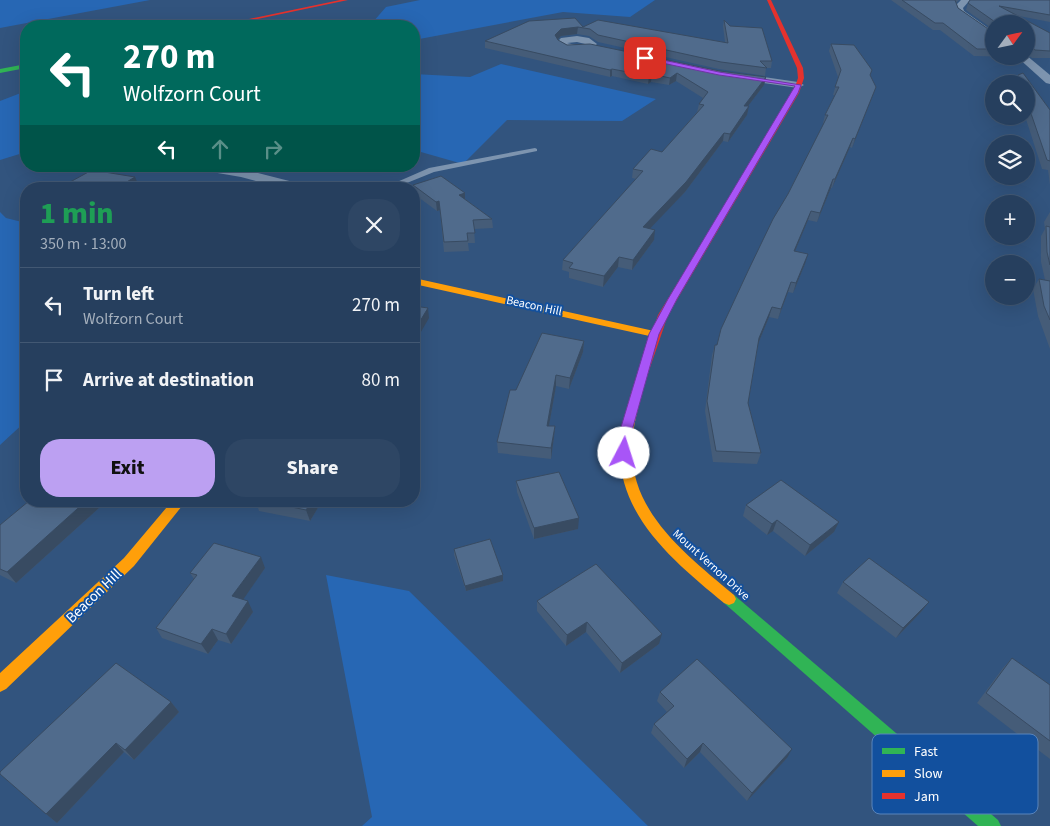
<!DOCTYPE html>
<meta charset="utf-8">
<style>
body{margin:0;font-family:"Source Sans 3",sans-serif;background:#2e4664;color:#f1f3f6;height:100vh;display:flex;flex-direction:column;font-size:19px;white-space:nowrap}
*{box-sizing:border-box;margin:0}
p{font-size:16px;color:#a4afbc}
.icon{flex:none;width:28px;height:28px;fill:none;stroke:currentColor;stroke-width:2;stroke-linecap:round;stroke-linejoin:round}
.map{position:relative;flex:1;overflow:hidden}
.details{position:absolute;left:20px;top:182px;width:400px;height:325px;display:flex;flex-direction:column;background:#263f5e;border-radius:20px;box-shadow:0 5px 20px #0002,0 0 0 1px #425873}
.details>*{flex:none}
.hud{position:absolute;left:20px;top:20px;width:400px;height:152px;border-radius:20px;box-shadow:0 5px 20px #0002,0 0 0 1px #425873;background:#00695c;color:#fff;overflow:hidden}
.needle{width:32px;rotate:57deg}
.controls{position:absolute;left:985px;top:15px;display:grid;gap:10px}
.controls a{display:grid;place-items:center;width:50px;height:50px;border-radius:50%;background:#263f5e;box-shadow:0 5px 20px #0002,0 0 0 1px #425873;font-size:25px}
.pin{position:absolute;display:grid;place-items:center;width:42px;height:42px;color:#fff;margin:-21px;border-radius:10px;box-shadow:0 2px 8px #0006}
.me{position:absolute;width:55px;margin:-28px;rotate:5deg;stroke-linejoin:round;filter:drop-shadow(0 0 4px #0008)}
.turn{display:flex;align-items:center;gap:18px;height:105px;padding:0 20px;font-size:22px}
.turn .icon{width:65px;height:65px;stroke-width:2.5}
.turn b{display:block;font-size:35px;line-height:42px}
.lanes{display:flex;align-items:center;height:48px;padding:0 20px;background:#0003;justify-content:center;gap:25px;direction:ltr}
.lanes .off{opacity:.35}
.round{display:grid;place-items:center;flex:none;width:52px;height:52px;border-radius:20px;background:#2e4664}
.summary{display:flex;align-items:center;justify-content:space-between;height:85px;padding:0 20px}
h1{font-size:30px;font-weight:800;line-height:38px;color:#1e9e55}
.button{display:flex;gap:10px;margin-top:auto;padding:10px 20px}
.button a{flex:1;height:58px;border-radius:20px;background:#bca0f2;color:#111;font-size:20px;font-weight:800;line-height:58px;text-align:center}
.button a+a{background:#2e4664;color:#f1f3f6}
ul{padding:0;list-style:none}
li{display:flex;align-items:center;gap:15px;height:75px;padding:0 20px;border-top:1px solid #425873}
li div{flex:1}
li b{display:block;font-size:19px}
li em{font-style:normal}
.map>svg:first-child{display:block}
.green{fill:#2767b4}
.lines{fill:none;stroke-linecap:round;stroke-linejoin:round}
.lane{fill:#7d94af;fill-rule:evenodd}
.street{fill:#7d94af;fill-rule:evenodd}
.fast{fill:#30b455;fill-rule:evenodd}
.slow{fill:#ff9f0a;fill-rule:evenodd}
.jam{fill:#e5322d;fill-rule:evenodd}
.wall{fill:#455c78}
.shaded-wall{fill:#384b62}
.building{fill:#506b8c;stroke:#384b62}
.route{fill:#a855f7;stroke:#6d37a1}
.labels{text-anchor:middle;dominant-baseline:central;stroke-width:4;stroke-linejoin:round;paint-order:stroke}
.street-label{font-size:12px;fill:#fff;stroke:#12509e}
.near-street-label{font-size:15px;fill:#fff;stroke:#12509e}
.key{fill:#12509e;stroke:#5984bb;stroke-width:1}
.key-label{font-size:14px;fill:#fff}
</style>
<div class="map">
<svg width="1050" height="826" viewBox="0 0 1050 826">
<rect width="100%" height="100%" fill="#32547e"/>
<!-- green -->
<g class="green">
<path d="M0,0H150L0,28Z"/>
<path d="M420,0H655L630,17L563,12L414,40V26H379L373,22L386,7Z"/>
<path d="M501,64L656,99L622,121L507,120L463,164L414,150V74L470,77Z"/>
<path d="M26,91V152L0,160V101Z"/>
<path d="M0,212L6,218L26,223V421L0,445Z"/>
<path d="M326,575L409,591L648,826H362L372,817Z"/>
</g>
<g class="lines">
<!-- lane -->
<path class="lane" d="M535,148L537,149V151L434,172L392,189H381L429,168Z"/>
<!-- street -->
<g class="street">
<path d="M961,0H970L963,8L964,11L994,32V40L957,14L954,7Z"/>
<path d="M577,36L589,38L597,44C587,54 566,54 556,43L561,38ZM577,42L585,44L576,45L567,43Z"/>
<path d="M1026,55L1050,75V84L1046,83L1016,56Z"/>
<path d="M735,73L798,82L804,85L798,88L731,78L729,76Z"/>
<path d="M139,166H165C159,172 145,172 139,166Z"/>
<path d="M193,166H227L242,169L309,186L311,189H286L241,177L200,170Z"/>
</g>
<!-- fast -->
<g class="fast">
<path d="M26,64V68L0,73V69Z"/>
<path d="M729,593L734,595L998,820L1001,826H978L724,603L722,599L724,595Z"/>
</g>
<!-- slow -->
<g class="slow">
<path d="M414,278L654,331L659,334L654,337L414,284Z"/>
<path d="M639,381L644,385C639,406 632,427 632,449C631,514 689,557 734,595L736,599L734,603L729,605L724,603C677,564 618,517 620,449C621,427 627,406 634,385Z"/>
<path d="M172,501H186L134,566L6,689L0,692V673L124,558Z"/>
</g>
<!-- jam -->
<g class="jam">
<path d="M340,0H348L224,26H216Z"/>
<path d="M767,0H771L803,68L804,78L799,93L668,315L644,385L643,387H635L634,385L658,315L793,93L798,78L797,68Z"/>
</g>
</g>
<!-- wall -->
<g class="wall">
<path d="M891,0H959L956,3L958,8L994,33V56H1015V57L974,56L940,30H933Z"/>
<path d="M1050,0V22L1019,16L1050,33V58H1032L1026,53V24H994V30L966,10L968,3Z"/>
<path d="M724,20L730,26L772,61L771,68H766L765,76L719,69L598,42L589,36L577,34L561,36L558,39V40L567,45L720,71L766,77L764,85L748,106L747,115L728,142L723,141L685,192L649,229L654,240L632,270L618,267L603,287L569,278V272L562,270L563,260L636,179L632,178L633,169L662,152L697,112L699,104L703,98L676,81L669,85L651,82L648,84L612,76L610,77L485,48V41L583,27L725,42L723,26Z"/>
<path d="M831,44L870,75L876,87L852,148L850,147L832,188H831L817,222L808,220L795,251L805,264L793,293L788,292L778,319L769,317L758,344L748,403L761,453L757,464L713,462L705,411L712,355L715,345H717L788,194L824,123H823L825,115L835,95H833L838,77L829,51Z"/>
<path d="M1023,73L1050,110V185L1048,170L1042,169L1025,116H1026V84H1015L1014,83L1018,75Z"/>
<path d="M413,185L465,193V199L492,219L493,228L474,229L475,243H468L469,251L444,252L440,210L437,211L414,194Z"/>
<path d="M1050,212V349L1038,316L1033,289L1039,279L1045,280L1041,262V236L1045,229L1044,222Z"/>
<path d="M584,341L583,352L569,389L556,386L549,426H555L554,437L551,459L498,453L497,442L516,390Z"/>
<path d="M516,481L578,529L534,539L517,492Z"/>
<path d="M29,501H94L99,508L16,583L0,575V525Z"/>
<path d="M256,501H322L310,521L259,511Z"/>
<path d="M746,505L834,532L805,556L773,531L767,535L743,516Z"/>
<path d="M454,549L503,581L466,591L454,555Z"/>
<path d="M265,568L243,599L253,612L231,644L218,640L208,654L162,638L156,628L194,579L190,573Z"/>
<path d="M843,582L929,602L921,612L896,638L837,593Z"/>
<path d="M537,601L659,644L620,673L586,632L566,646L537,611Z"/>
<path d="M1012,658L1050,685V759L977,703L1003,668Z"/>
<path d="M660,692L787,758L747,801L700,752L684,768L651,733L654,724L667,712L657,701Z"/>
<path d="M171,702L179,712L134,760L124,752L57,823L46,814L0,774Z"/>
</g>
<!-- shaded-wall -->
<g class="shaded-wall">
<path d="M578,27L577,34L561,36L555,42V35L561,29Z"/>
<path d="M612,69V76L610,77V70Z"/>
<path d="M677,73L676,81L669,85L670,78Z"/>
<path d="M652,74L651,82L648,84L649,76Z"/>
<path d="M766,77L764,85L742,114L744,106Z"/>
<path d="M876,87L873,95L852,148L855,139Z"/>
<path d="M749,106L747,115L728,142L730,134Z"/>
<path d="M724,133L723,141L685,192L642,237L643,227Z"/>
<path d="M853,138L850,147L832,188L835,179Z"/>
<path d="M135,177L139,186L134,189H115Z"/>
<path d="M833,179L831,188L817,222L820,213Z"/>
<path d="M465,193V202L459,195Z"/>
<path d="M439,201L440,210L437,211L436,202Z"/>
<path d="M811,211L808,220L791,261L794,251Z"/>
<path d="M655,230L654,240L632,270L633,260Z"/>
<path d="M808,254L805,264L793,293L796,283Z"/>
<path d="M619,257L618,267L603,287L604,276Z"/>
<path d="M791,282L788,292L778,319L781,309Z"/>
<path d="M772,307L769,317L756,349L759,338Z"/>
<path d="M428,308L429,318L414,344V331Z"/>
<path d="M584,341L583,352L569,389L570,378Z"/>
<path d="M556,375V386L547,437V426Z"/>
<path d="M555,426L554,437L551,459V448Z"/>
<path d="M86,501H94L99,508L16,583L7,572Z"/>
<path d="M312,501H322L310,521L306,510Z"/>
<path d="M579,518L578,529L534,539V528Z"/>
<path d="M777,520L773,531L767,535L772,524Z"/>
<path d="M839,522L834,532L805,556L810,545Z"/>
<path d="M261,557L265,568L238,607L232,596Z"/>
<path d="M503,575V581L466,591L465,586Z"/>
<path d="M248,601L253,612L231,644L226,634Z"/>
<path d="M929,602L921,612L896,638L903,628Z"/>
<path d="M587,622L586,632L566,646L567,635Z"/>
<path d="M212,629L218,640L208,654L201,644Z"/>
<path d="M662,634L659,644L620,673L622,663Z"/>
<path d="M171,702L179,712L134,760L125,750Z"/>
<path d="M116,743L124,752L57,823L46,814Z"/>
<path d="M703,743L700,752L684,768L687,759Z"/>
<path d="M792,749L787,758L747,801L752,793Z"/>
</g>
<!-- building -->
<g class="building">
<path d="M902,0H955L958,8L994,33V49H977L943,23H935Z"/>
<path d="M970,0H1050V15L999,6L1050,33V51L1035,50L1029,46H1026V24H998L968,3Z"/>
<path d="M575,18L583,27L598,20L728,43L724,20L730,26L762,28L772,61H760L767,68L721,62L598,35L590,29L578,27L561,29L555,35L558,40L567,45L590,44L720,71L766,77L744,106H749L730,134L724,133L686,182L643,227L655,230L633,260L619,257L604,276L569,268L573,263L563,260L643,171L633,169L651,149L662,152L704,105L699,104L708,92L677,73L670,78L652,74L649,76L612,69L610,70L485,41L529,21Z"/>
<path d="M831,44L854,45L872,70L870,75L876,87L855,139L853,138L835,179H833L820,213L811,211L794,251L808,254L796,283L791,282L781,309L772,307L759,338L748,403L761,453L716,451L707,401L715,345H717L721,329L748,271L773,219L788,194L828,115H825L839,87H835L841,70Z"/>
<path d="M1023,73L1050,110V161L1047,160L1026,99V84H1021L1018,75Z"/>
<path d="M92,170L135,177L115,189H70L61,187Z"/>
<path d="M441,176L465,193L459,195L492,219L473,220L475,233H467L468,241L444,242L439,201L436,202L413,185Z"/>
<path d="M1046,226L1050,227V265L1047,252Z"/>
<path d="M1039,279L1050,281V320L1044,306Z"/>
<path d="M414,306L428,308L414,331Z"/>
<path d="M542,333L584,341L570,378L556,375L547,426H555L551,448L497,442L510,390H516Z"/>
<path d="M559,472L579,518L534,528L516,481Z"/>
<path d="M781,480L839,522L810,545L777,520L772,524L746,505Z"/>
<path d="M29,501H86L7,572L0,569V525Z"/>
<path d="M263,501H312L306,510Z"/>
<path d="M490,539L503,575L465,586L454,549Z"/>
<path d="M214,543L261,557L232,596L248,601L226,634L212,629L201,644L156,628L197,575L190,573Z"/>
<path d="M869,558L929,602L903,628L843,582Z"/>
<path d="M596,564L662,634L622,663L587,622L567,635L537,601Z"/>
<path d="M1012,658L1050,685V741L986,693Z"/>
<path d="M697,659L792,749L752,793L703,743L687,759L654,724L674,706L660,692Z"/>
<path d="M116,663L171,702L125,750L116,743L46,814L0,774V772Z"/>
</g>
<!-- route -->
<path class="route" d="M645,56L719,72L801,85L798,93L677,299L659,334L633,427L631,453L624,457L618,453L621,427L649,334L668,299L795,86L719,75L643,59Z"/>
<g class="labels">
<!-- street labels -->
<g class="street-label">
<text transform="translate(534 306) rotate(12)">Beacon Hill</text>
<text transform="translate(711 565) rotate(42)">Mount Vernon Drive</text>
</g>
<!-- near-street labels -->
<g class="near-street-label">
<text transform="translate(94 596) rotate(-44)">Beacon Hill</text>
</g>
</g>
<!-- legend -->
<rect x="872" y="734" width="166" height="80" rx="8" class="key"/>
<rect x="882" y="748" width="23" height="6" fill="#30b455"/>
<rect x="882" y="770" width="23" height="7" fill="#ff9f0a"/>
<rect x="882" y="793" width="23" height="6" fill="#e5322d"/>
<g class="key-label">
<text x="914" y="756">Fast</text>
<text x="914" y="778">Slow</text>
<text x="914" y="801">Jam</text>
</g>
</svg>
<div class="controls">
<a><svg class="needle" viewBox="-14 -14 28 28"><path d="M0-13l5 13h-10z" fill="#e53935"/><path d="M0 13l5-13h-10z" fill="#a4afbc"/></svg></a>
<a><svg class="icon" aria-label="search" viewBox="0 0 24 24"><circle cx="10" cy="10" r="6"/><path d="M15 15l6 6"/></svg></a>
<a><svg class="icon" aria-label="layers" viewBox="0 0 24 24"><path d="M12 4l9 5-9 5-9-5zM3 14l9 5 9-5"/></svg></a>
<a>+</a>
<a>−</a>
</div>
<div class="pin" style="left:645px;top:58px;background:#d93025"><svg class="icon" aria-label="arrive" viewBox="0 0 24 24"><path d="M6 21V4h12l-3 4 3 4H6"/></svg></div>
<svg class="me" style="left:624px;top:453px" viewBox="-20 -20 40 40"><circle r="19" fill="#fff"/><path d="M0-13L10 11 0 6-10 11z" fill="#a855f7"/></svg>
<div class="hud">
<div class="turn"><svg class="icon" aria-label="left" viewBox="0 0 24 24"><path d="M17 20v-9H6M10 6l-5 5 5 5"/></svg><div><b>270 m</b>Wolfzorn Court</div></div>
<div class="lanes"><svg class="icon" aria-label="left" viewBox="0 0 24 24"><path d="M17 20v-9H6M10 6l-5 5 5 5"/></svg><svg class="icon off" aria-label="ahead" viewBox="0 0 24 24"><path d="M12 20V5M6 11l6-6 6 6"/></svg><svg class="icon off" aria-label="right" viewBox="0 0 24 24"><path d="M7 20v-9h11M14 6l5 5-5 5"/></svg></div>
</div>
<section class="details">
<div class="summary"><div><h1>1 min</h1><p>350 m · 13:00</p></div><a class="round"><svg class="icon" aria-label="close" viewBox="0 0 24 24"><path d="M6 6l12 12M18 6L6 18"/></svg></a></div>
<ul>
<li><svg class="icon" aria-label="left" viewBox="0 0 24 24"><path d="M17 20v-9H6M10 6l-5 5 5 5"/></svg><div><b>Turn left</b><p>Wolfzorn Court</p></div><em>270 m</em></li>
<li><svg class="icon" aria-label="arrive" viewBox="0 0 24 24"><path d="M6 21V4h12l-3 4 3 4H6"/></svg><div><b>Arrive at destination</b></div><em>80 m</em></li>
</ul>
<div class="button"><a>Exit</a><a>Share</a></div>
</section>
</div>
